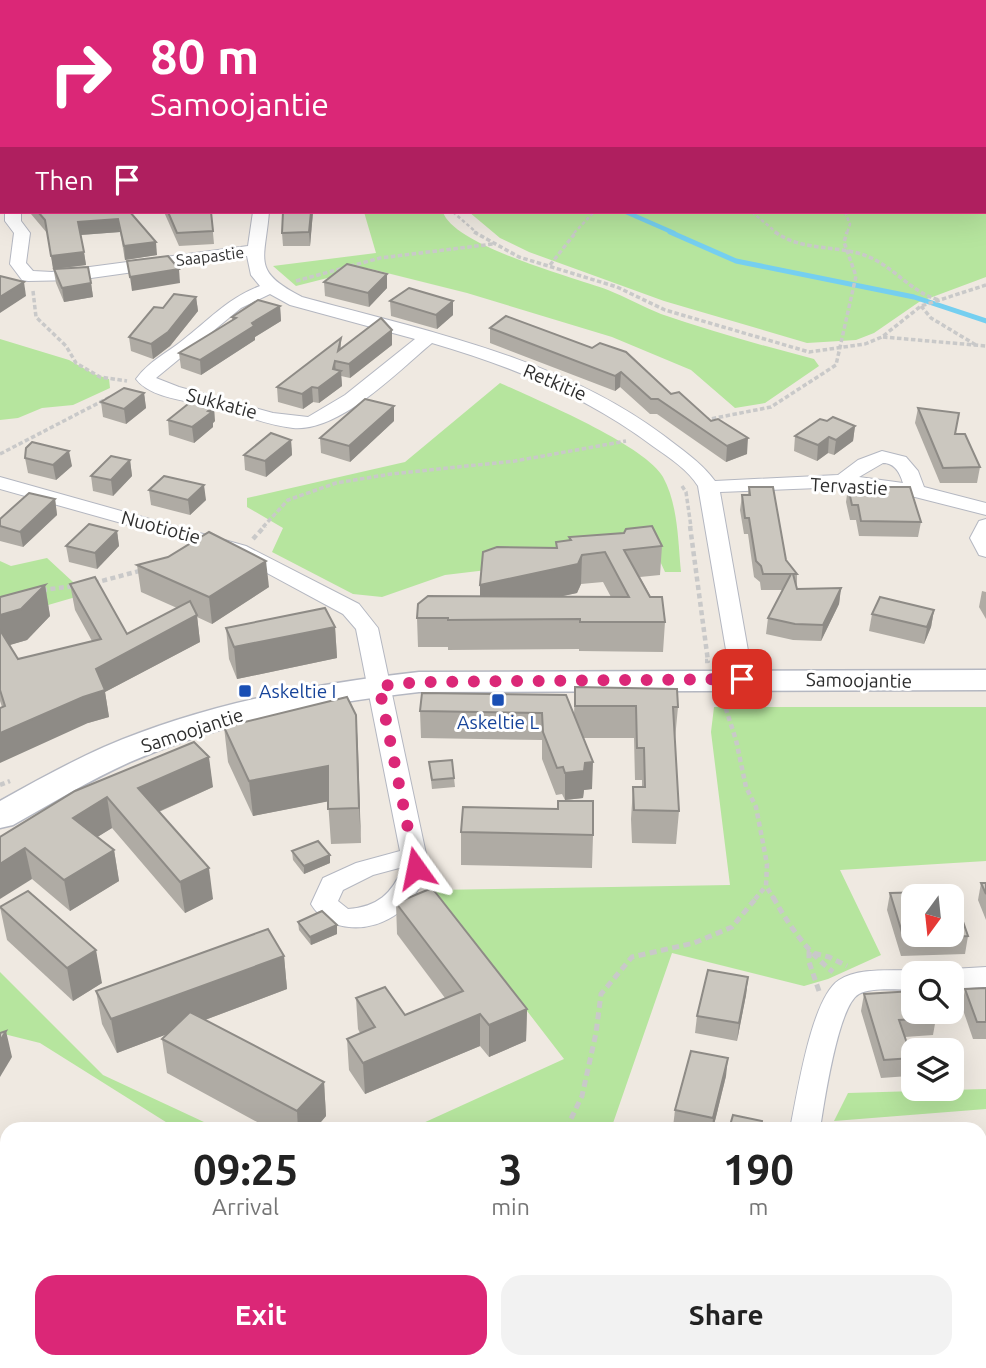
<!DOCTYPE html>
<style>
body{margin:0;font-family:Ubuntu,sans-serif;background:#f2f2f2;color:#222;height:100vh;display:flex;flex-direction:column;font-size:26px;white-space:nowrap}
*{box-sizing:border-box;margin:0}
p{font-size:23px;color:#767676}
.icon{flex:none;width:38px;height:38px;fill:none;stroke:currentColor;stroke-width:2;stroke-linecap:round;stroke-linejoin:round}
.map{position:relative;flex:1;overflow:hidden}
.side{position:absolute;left:0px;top:1122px;width:987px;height:247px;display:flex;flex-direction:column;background:#fff;border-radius:21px 21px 0 0;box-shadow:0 7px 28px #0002}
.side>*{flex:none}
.top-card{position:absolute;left:0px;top:0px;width:987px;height:214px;box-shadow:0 7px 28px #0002;background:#db2777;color:#fff;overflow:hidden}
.needle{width:46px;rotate:195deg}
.fabs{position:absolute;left:901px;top:884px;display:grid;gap:14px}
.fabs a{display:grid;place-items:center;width:63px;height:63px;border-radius:14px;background:#fff;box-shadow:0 7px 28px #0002;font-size:35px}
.pin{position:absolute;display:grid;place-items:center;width:60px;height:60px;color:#fff;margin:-30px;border-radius:14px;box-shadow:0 4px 10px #0006}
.me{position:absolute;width:77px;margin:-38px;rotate:348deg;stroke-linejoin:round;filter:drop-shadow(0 0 5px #0008)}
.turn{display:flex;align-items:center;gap:24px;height:147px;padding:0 35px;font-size:32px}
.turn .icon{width:91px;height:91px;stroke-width:2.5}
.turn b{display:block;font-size:49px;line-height:60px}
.then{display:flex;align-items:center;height:66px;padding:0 35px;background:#0003;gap:14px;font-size:26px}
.eta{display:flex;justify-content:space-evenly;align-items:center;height:119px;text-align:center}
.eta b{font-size:42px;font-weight:700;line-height:49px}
.cta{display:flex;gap:14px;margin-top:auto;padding:14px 35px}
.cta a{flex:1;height:80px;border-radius:21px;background:#db2777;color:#fff;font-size:28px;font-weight:700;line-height:80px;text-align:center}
.cta a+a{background:#f2f2f2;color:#222}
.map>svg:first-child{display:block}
.green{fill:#b6e59e}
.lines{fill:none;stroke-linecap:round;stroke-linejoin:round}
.stream-far1{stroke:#75cff0;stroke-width:4.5}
.stream{stroke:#75cff0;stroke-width:5}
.street-casing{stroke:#b4b7c1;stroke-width:2}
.secondary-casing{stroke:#b4b7c1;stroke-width:3}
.path-far3{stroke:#c9c9c9;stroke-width:2.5;stroke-dasharray:3.5 2.5;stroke-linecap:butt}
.path-far2{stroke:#c9c9c9;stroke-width:3.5;stroke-dasharray:4.5 2.5;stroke-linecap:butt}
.path-far1{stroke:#c9c9c9;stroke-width:4.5;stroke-dasharray:5 3.5;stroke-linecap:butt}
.path{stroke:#c9c9c9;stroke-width:5;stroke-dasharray:7 4.5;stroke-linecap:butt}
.street{fill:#fff;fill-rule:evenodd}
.secondary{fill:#fff;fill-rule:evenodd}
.wall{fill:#afaba4;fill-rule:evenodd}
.shaded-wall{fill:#8e8b86}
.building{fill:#cbc7bf;stroke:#8e8b86;stroke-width:2}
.route{stroke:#db2777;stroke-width:12;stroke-dasharray:0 21.6}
.transit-dot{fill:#1a4fb4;stroke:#fff;stroke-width:2.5}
.labels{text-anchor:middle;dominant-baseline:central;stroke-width:6;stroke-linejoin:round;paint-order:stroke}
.far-street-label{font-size:16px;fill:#2e2e2e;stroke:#fff}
.street-label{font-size:19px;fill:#2e2e2e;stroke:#fff}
.transit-label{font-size:19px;fill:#164399;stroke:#fff;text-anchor:start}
</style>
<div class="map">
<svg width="986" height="1368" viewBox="0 0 986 1368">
<rect width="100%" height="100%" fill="#efe9e1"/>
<!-- green -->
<g class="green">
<path d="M143,0H986V104L985,2Z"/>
<path d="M986,105V277L919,302L874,333L856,340L807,343L664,301L529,252L500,238L469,212H985Z"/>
<path d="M364,212H443C454,246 573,277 608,290C626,297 643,307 661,314C711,331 763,346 814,359L819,366L765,403L735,408L691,370L612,337L467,293L367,268L296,286L273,266L376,253Z"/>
<path d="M0,339L69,360L94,374L109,379L110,388L73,405L42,408L18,418L0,420Z"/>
<path d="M500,383C535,399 645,445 663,477C678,504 678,541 681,572H665L655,550L445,575L382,597L353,594L272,552L283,528L247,507V498L405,462Z"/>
<path d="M47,558L86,594L0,619V561L11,566Z"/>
<path d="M714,707H986V861L840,870L881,955L828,979L804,986L672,953L611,1129H410L564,1059L434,890L730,885L711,732Z"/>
<path d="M0,972L103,1075L219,1129H177L40,1043L0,1033Z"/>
<path d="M986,1089V1109L834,1121L848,1093Z"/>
<path d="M191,1362H618L617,1368H186Z"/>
</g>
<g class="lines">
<!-- stream-far1 -->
<path class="stream-far1" d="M626,212L674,233"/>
<!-- stream -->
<path class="stream" d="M670,232L736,261L914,297L986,321"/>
<defs>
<g id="street">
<path d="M0,80H2L0,89Z"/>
<path d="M5,212H21V221L30,233L26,263L33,271L52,272L248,246L253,212H269C265,261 251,271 302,297C426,331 558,357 663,435C681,449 701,462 715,481L838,475L858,460L882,451L906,457L918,471L924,487L986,503V515L915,497L843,487L720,492L753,679L750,684H734L731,679L698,486C688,470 670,458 654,447C588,397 511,366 432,343C397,372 340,432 293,428C264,425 238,412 210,406C188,401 150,398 136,379C148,362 167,353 183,340C209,320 228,298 260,286L251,275L247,256L77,280L28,281L22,280L10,264L14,233L5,221ZM270,294L290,305L415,339L345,395L308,417L273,413L179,387L156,378L241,308ZM883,463C895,463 900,473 903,483L859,477Z"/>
<path d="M0,477L246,546L359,604L378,628L429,868C421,884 413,903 398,913C372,933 329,934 311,904L323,878L356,863L400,851L356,629L343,614L232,554L0,489ZM403,867C392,894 377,907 348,909L338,901L343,890L373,875Z"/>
<path d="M986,519V557L979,555L970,538L979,521Z"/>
<path d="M986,967V987L952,989V973H942L952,969Z"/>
<path d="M914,970L924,973H914V990C898,990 873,987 859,994C838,1005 824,1104 820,1129H790C797,1096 811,998 839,980C859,967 891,971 914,970Z"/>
<rect x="980" y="1234" width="6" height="26"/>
<path d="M808,1362H840L839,1368H807Z"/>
</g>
<path id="secondary" d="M986,670V690L419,692C320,703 222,722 130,762C90,780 52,803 13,825L0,828V801C34,782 68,763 104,747C204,704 312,684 419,672Z"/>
</defs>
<!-- street casing -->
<use href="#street" class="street-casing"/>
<!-- secondary casing -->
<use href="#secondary" class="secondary-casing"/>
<!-- path-far3 -->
<g class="path-far3">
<path d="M71,0L73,2"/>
<path d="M118,0L140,2"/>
<path d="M170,2L175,0"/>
<path d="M322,2L326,0"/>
<path d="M708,2L711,0"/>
<path d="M453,212L477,233"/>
<path d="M752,212L777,233"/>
<path d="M845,212L850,224L847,233"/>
<path d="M574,233L594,212"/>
</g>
<!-- path-far2 -->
<g class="path-far2">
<path d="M474,232L519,257L617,287L665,310L809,352L865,344L882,337L921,306L986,285"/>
<path d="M775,232C801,251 835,245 864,255C893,265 910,292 939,300"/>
<path d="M550,265L576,232"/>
<path d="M296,281L380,258L493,244"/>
<path d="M33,291L36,317L66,346L76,363L100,377L127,381"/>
<path d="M921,306L931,318L976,345"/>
<path d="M883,337L986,346"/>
<path d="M705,420L771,407L836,365L856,276L844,242L847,232"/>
<path d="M0,454L110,397"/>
<path d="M682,486L686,492L691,527"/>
<path d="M263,527L288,500L336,483L391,474L515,461L626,441"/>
</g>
<!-- path-far1 -->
<g class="path-far1">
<path d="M690,526L708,661H705"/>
<path d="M253,539L265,526"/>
<path d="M94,583L143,570"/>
<path d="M42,590L75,586"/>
<path d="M723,700L736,740L746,787L756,807L767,864L766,886L774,899"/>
<path d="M0,785L10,781"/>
<path d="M755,899L766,886"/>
</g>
<!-- path -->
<g class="path">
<path d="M773,897C790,927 806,950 833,972"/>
<path d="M819,991L809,962V952L829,957L847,966"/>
<path d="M566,1129L582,1096L596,1033L601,994L632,957L694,943L732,927L757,897"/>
<path d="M466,1368L467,1362"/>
</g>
<!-- street -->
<use href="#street" class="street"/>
<!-- secondary -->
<use href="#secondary" class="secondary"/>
</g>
<!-- wall -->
<g class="wall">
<path d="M2,93V176L0,174V96Z"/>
<path d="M30,212H130L157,255L125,260L120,232L81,235L86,265L56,269L91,283L93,297L64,302L56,283L47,233L31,214Z"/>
<path d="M164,212H211L214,244L179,246Z"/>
<path d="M313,212L310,246H283L282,233Z"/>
<path d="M324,282L387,288L369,307L325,296Z"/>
<path d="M196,297L198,311L170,346L153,359L131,351L129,337L163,308Z"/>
<path d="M390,301L453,315L437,329L391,316Z"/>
<path d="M280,306L281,321L255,337V340L201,375L181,368L179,353L232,320V317Z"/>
<path d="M506,316L671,394L711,421L747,454L726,462L657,414H650L620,387L615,391L490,343V328Z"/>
<path d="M341,338V348L392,345L350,378L341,376L342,386L319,403L313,402L303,409L278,402L277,387Z"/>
<path d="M144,393L146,408L126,424L103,417L101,402Z"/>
<path d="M918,408L955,434L980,467L977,483H940L915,423Z"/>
<path d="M168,420L215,421L213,423V427L194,443L169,435Z"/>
<path d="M394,421L350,462L321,453L320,438Z"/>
<path d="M827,421L855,426L853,441L834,455L828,453L817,461L794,451L795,436Z"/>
<path d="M291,440L292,455L266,477L245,470L244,455Z"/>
<path d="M25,458L72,466L56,480L28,473Z"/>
<path d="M130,460L132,476L113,496L93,491L91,476Z"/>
<path d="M749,487L786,560L797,574V589L841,588L839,604L821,641L793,640L766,634L768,618L783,590H761L760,582L754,577L748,534H744L740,510L742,495H748Z"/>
<path d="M848,487L921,522L918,537L859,536L856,520H850L846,502Z"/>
<path d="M149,490L206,500L190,515L151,505Z"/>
<path d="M55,499L57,515L23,547L0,541V519Z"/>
<path d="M117,531L119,546L97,569L69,562L66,546Z"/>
<path d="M569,537L662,546L660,575L640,577L665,622L663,652L579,651V649L448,650V647H418L417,618L480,596V585L556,548V542L569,540ZM603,582L611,597L562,596L577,593L581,584Z"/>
<path d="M137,565L269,587L212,624L197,617L200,642L105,692L109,717L88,723L2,707L0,701V597L45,585L50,616L27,640L9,645L18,659L92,641L75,610L70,584L127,634L177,608L141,592Z"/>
<path d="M982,591L986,592V619L979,607Z"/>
<path d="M934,610L931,627L924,644L869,631L872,614Z"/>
<path d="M335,627L337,658L237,679L229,659L226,628Z"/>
<path d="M575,687L678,707L675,739L679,811L676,844L632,843L631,819L633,787H642V780H635L634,738H583L592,789L584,790L583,798L565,800L562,794L556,795L542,759V740L421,738L420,711L422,693L574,715Z"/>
<path d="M356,715L361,843L331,844L328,801L253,816L228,762L224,727Z"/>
<path d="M429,762L454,778L455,787L432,789Z"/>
<path d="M213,787L159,812L213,899L185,913L112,828L97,837L114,850L119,881L70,911L32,879L0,837L75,791Z"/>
<path d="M461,832L593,835L592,868L461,865Z"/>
<path d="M292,851L330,855V863L304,874L293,860Z"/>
<path d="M981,883H986V920L978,900Z"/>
<path d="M890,893L914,934L968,936L965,954L901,956L887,910Z"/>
<path d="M396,903L527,1009L526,1041L489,1057L480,1046L365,1094L349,1070L347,1039L360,1033L358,1029L356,998L405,1015L445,998L397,934Z"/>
<path d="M0,907L102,983L73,1001L7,940Z"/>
<path d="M298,922L337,934L311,945L299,930Z"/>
<path d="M284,956L287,989L205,1020L324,1082L326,1116L315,1129H270L167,1073L162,1039L167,1034L117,1053L102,1024L96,991Z"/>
<path d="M748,977L746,995L737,1041L695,1033L697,1016Z"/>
<path d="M986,988V1039H973L962,1007L965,989Z"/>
<path d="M864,994L936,1018L933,1035L905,1037L912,1058L909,1076L881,1078L861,1011Z"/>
<path d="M726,1076L713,1129H679L673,1127L675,1110Z"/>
<rect x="980" y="1267" width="6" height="62"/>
<path d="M18,1362H112L109,1368H18L17,1364Z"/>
<path d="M746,1362H769L768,1367Z"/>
</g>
<!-- shaded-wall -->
<g class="shaded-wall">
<path d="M311,212H313L310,246L309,232Z"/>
<path d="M118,219L120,232L80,235L78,222Z"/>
<path d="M156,242L157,255L125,260L124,246Z"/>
<path d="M84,252L86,265L53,269L51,256Z"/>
<path d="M179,269L180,283L132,291L130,277Z"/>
<path d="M387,274V288L369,307L368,293Z"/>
<path d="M24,282L26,296L0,313V297Z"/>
<path d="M91,283L93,297L64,302L62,288Z"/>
<path d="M196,297L198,311L170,346L153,359L151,344Z"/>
<path d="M453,301V315L437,329L436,315Z"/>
<path d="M280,306L281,321L255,337V340L201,375L200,360L252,323Z"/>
<path d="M392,330V345L350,378L349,364Z"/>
<path d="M335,361L336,375L341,371L342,386L319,403L318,388L333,369Z"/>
<path d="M621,372L620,387L615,391V376Z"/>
<path d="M312,387L313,402L303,409L302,394Z"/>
<path d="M144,393L146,408L126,424L124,409Z"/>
<path d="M214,406L215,421L213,423V427L194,443L192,427Z"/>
<path d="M394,406V421L350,462L349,446Z"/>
<path d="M855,426L853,441L834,455L836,440Z"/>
<path d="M829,437L828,453L817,461L818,445Z"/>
<path d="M748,438L747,454L726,462L727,446Z"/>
<path d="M291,440L292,455L266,477L265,461Z"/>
<path d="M69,451L72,466L56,480L53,465Z"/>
<path d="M130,460L132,476L113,496L111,480Z"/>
<path d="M204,485L206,500L190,515L188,500Z"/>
<path d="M55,499L57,515L23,547L20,532Z"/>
<path d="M117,531L119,546L97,569L95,553Z"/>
<path d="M582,555L581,584L577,593L480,614V585Z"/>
<path d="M266,561L269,587L212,624L209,597Z"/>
<path d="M45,585L50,616L27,640L0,648V615Z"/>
<path d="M841,588L839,604L821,641L823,625Z"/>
<path d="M934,610L931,627L924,644L927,627Z"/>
<path d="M197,615L200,642L105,692L109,717L88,723L0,763V733L96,669Z"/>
<path d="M335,627L337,658L237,679L234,647Z"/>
<path d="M356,715L358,749L361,843L359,808Z"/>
<path d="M209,757L213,787L142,819L138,788Z"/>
<path d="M593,762L592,789L584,790L583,798L565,800V773L585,763Z"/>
<path d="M328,766L330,801L253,816L249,781Z"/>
<path d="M107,797L112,828L78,849L73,818Z"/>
<path d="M25,848L32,879L0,899V864Z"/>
<path d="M114,850L119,881L70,911L64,880Z"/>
<path d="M330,855V863L304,874V866Z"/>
<path d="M209,868L213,899L185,913L180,882Z"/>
<path d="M337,925V934L311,945L310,937Z"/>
<path d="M96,950L102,983L73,1001L67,968Z"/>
<path d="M284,956L287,989L117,1053L111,1019Z"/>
<path d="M748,977L746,995L737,1041L739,1023Z"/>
<path d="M527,1009L526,1041L489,1057V1025Z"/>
<path d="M480,1014V1046L365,1094L363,1063Z"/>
<path d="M6,1031L12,1057L0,1077V1041Z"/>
<path d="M728,1058L726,1076L713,1129H712L713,1118Z"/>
<path d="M324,1082L326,1116L315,1129H298L297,1111Z"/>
<path d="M986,1195V1211L980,1214L981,1197Z"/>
<path d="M89,1362H112L109,1368H86Z"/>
</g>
<!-- building -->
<g class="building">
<path d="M2,45V71L0,66V46Z"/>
<path d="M2,93V121L0,114V96Z"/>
<path d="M0,125H2V166L0,164Z"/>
<path d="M38,212H130L156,242L124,246L118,219L78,222L84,252L51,256L45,220Z"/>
<path d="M168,212H211L213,231L177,233Z"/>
<path d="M283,212H311L309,232L282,233Z"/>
<path d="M168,256L179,269L130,277L127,261Z"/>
<path d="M347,264L387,274L368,293L324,282Z"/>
<path d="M88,267L91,283L62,288L54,269Z"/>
<path d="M0,276L24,282L0,297Z"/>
<path d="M409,288L453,301L436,315L390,301Z"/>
<path d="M174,294L196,297L168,332L151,344L129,337L154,307L163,308Z"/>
<path d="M258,300L280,306L252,323L254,326L200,360L179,353L236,318L232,317Z"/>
<path d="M506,316L592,348L600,343L626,352L671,394L679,392L711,421L718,419L748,438L727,446L658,399H651L621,372L615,376L490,328Z"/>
<path d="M381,318L392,330L349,364L335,361L333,369L341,371L318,388L312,387L302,394L277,387L341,338L338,351Z"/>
<path d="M124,388L144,393L124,409L101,402Z"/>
<path d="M365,399L394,406L349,446L320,438Z"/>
<path d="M193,400L214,406L208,411L212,412L192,427L168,420Z"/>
<path d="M918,408L959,413L955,434H965L980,467L943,468Z"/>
<path d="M833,417L855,426L836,440L829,437L818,445L795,436L820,419L827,421Z"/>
<path d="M271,433L291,440L265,461L244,455Z"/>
<path d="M32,442L69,451L53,465L25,458L26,448Z"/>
<path d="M111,456L130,460L111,480L91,476Z"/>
<path d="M164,476L204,485L188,500L149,490Z"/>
<path d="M749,487H773L786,560L797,574H793L797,589L841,588L823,625L795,624L768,618L791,574H763L761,566L756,561L749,518H745L742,495H750Z"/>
<path d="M848,487H910L921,522L861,521L858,505H852Z"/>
<path d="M29,493L55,499L20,532L0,526V519Z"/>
<path d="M89,524L117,531L95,553L66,546Z"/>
<path d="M652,526L662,546L624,550L650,597H662L665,622H580V619L448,620V618H417L418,604L428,596L629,597L605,552L582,555L578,564L480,585L483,552L497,547L557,548L556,542L571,540L569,537L624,533L626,529Z"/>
<path d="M209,532L266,561L209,597L137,565L168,557Z"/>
<path d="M95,577L127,634L190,601L197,615L96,669L105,690L83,697L0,733V708L5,706L0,690V630L18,659L101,639L70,584Z"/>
<path d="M45,585L21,609L0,615V597Z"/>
<path d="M880,597L934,610L927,627L872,614Z"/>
<path d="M325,608L335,627L234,647L226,628Z"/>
<path d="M575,687L677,689L678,707H673L679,811L634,810L633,787H645L644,748H637L636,706H575Z"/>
<path d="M422,693L566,695L593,762L585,763L584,771L565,773L563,767L557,768L543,732L542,713L420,711Z"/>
<path d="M347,697L356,715L359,808L328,809V766L249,781L224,727Z"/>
<path d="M194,742L209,757L138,788L209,868L180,882L107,797L73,818L114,850L64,880L25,848L0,864V837L75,791Z"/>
<path d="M452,760L454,778L432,780L429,762Z"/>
<path d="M558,801H593V835L461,832L463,807L558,809Z"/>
<path d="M318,841L330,855L304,866L292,851Z"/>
<path d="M981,883H986V894Z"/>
<path d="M432,888L527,1009L489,1025L480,1014L363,1063L347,1039L375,1027L356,998L385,987L405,1015L463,991L396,903Z"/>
<path d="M28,891L96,950L67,968L0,907Z"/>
<path d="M928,892L929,896H914V934H952V913H960L968,936L904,939L890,893Z"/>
<path d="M322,911L337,925L310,937L298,922Z"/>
<path d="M268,929L284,956L111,1019L96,991Z"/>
<path d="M708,970L748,977L739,1023L697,1016Z"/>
<path d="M986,988V1022H977L965,989Z"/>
<path d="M914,991V1012H934L936,1018L899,1020L912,1058L884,1060L864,994Z"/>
<path d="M190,1012L324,1082L297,1111L162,1039Z"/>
<path d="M6,1031L0,1041V1033Z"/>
<path d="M691,1051L728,1058L713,1118L675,1110Z"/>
<path d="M733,1115L762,1121L761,1129H729Z"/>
<path d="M980,1149H986V1195L981,1197L980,1194Z"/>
<rect x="980" y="1267" width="6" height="45"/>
<path d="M18,1362H89L86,1368H34L17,1364Z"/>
<path d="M658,1362H712L711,1368H656Z"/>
<path d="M872,1362L903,1368H871Z"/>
</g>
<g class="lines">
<!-- route -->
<path class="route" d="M416,868L379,686L419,682L742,679"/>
</g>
<!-- markers -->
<g class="transit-dot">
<rect x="238" y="684" width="14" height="14" rx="3.5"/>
<rect x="491" y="693" width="14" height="14" rx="3.5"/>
</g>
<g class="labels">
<!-- far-street labels -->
<g class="far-street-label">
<text transform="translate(210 256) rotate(-7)">Saapastie</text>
</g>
<!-- street labels -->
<g class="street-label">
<text transform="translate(555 382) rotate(23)">Retkitie</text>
<text transform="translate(222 403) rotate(15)">Sukkatie</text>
<text transform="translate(849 486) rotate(3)">Tervastie</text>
<text transform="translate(161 527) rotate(15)">Nuotiotie</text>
<text transform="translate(859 680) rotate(1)">Samoojantie</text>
<text transform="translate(192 730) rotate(-18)">Samoojantie</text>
</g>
<!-- transit labels -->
<g class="transit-label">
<text x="259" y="691">Askeltie I</text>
<text x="498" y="722" text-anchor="middle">Askeltie L</text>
</g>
</g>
</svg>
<div class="fabs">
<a><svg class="needle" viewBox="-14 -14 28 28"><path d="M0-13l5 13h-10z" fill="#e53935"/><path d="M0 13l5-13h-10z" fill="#767676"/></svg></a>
<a><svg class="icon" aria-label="search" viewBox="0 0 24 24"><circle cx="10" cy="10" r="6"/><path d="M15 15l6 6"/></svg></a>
<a><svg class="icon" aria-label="layers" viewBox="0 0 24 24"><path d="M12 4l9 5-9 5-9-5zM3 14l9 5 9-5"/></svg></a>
</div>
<div class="pin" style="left:742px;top:679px;background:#d93025"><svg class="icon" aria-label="arrive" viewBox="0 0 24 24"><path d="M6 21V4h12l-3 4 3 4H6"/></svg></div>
<svg class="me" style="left:416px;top:868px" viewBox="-20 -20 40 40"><path d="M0-17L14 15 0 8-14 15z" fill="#db2777" stroke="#fff" stroke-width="4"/></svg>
<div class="top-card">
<div class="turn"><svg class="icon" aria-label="right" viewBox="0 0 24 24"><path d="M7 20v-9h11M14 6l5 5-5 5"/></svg><div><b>80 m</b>Samoojantie</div></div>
<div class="then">Then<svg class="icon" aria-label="arrive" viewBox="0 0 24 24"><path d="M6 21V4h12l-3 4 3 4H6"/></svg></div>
</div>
<section class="side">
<div class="eta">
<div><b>09:25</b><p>Arrival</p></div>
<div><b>3</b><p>min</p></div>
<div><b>190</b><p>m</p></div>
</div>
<div class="cta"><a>Exit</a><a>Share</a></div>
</section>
</div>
